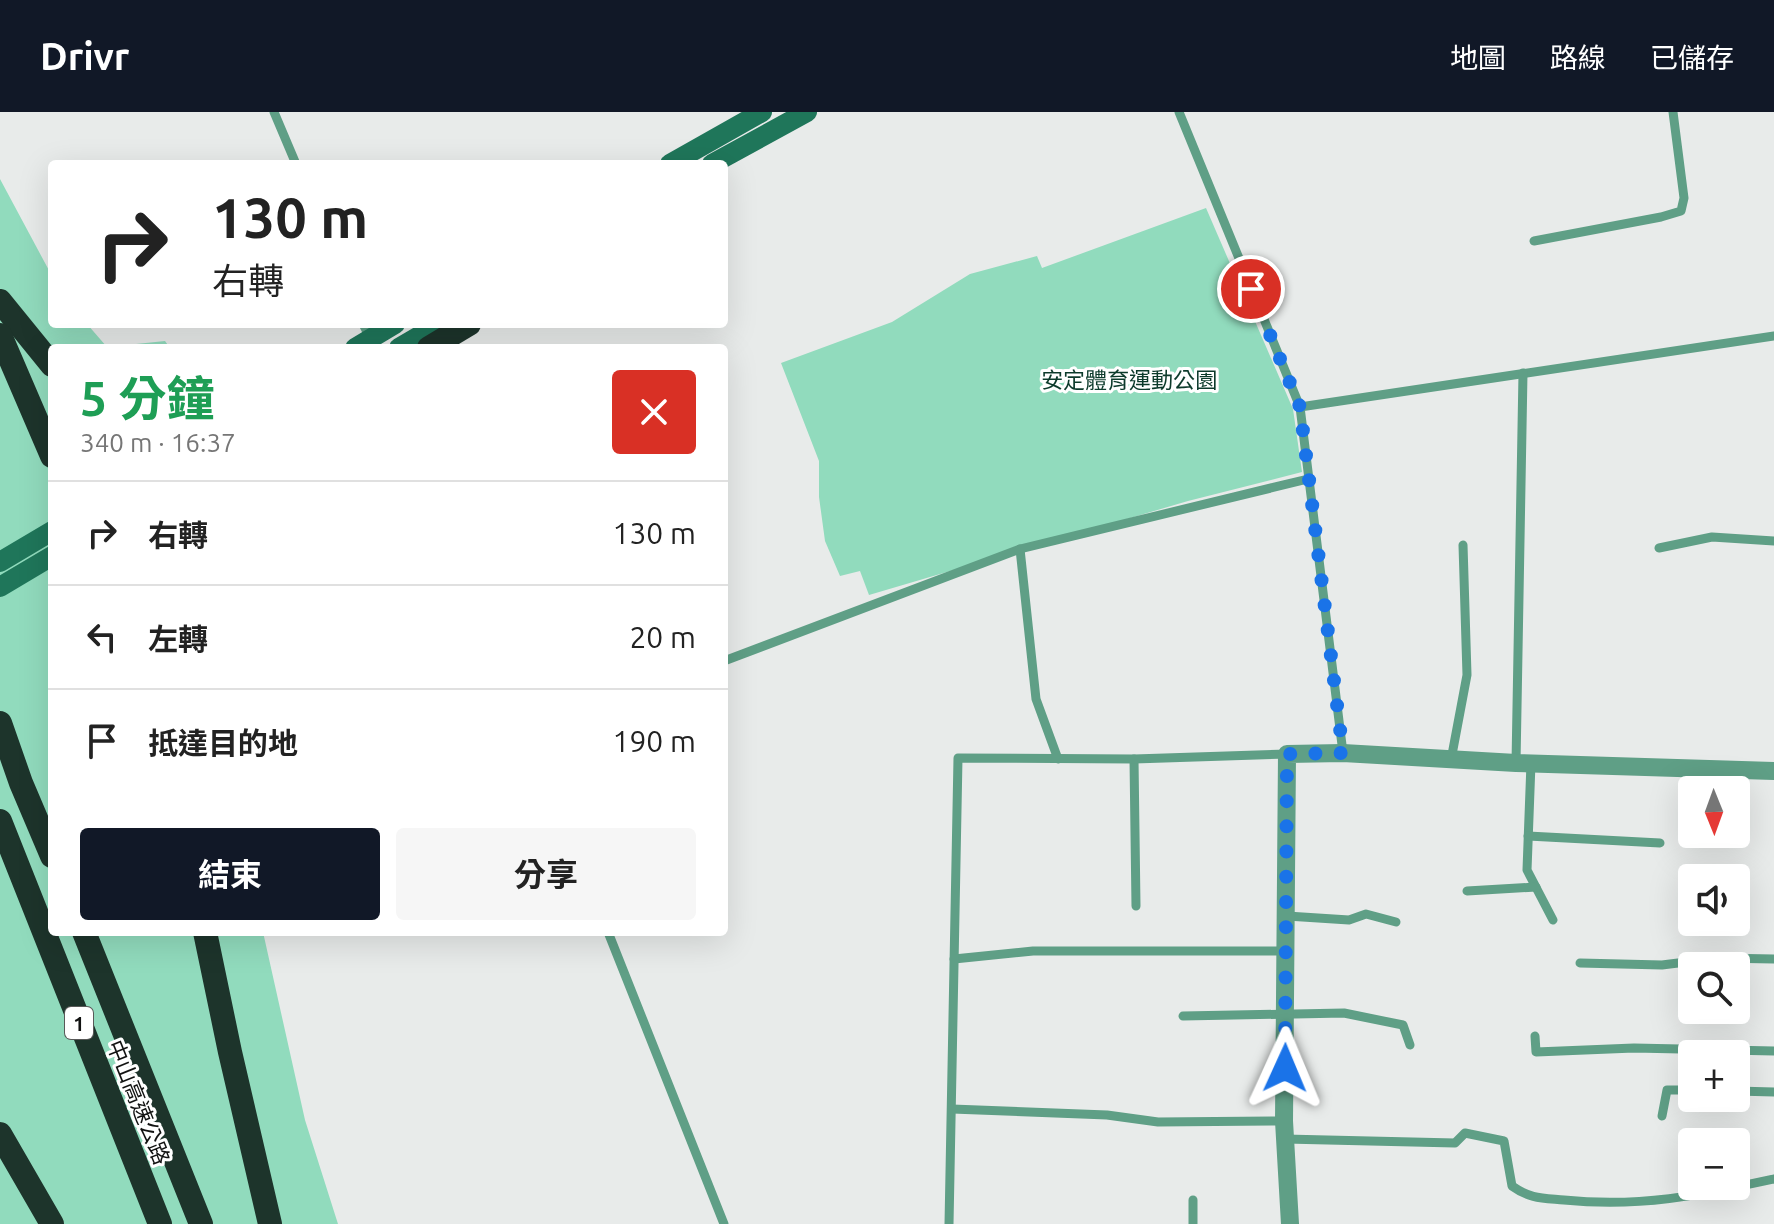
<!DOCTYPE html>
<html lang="zh-TW">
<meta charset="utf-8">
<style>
body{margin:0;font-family:Ubuntu,"Noto Sans TC",sans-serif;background:#f6f6f6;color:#222;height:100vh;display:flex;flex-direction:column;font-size:30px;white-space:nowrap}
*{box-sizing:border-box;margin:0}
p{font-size:26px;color:#767676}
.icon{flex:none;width:44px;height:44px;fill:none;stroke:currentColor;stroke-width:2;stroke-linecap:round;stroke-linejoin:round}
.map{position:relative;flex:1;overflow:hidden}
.panel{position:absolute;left:48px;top:232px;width:680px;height:592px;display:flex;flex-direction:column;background:#fff;border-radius:8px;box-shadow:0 8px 32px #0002}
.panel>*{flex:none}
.top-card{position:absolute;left:48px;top:48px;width:680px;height:168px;border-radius:8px;box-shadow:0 8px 32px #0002;background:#fff;color:#222;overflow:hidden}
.needle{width:52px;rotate:179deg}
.buttons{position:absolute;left:1678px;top:664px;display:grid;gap:16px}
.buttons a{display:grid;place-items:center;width:72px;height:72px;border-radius:8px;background:#fff;box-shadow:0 8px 32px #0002;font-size:40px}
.pin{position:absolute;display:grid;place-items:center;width:68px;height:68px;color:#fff;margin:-34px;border:4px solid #fff;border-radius:50%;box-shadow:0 2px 8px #0007}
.me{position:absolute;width:88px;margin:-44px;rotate:1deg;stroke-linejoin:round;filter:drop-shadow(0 0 6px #0008)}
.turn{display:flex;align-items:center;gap:28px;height:168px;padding:0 32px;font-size:36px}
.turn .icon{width:104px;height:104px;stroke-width:2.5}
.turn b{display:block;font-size:56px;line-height:68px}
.round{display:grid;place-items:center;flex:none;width:84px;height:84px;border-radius:8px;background:#f6f6f6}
.overview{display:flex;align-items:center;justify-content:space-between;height:136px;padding:0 32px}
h1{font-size:48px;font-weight:700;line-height:60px;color:#1e9e55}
.cta{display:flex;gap:16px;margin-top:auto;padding:16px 32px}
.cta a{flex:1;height:92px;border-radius:8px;background:#111827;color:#fff;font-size:32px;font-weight:700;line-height:92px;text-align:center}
.cta a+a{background:#f6f6f6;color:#222}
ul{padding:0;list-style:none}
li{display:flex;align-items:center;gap:24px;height:104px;padding:0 32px;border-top:2px solid #e0e0e0}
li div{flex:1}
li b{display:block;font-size:30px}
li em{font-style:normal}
header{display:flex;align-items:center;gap:48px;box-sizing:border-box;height:112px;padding:0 40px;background:#111827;color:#fff}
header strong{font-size:38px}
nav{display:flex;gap:44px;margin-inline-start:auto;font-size:28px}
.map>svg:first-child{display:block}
.green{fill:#91dbbd}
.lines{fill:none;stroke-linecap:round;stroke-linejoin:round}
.service{stroke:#5f9f86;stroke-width:9}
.minor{stroke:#5f9f86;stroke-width:18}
.secondary{stroke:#1f765a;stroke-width:20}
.motorway{stroke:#1d342b;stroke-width:24}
.route{stroke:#1a73e8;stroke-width:14;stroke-dasharray:0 25.2}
.labels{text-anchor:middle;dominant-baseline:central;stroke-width:6;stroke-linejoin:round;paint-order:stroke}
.shield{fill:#fff;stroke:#585958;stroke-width:2}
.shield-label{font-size:20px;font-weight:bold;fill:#111211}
.park-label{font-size:22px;fill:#0c3a2b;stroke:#fff}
.street-label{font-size:22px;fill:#111211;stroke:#fff}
</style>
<header>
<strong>Drivr</strong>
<nav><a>地圖</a><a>路線</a><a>已儲存</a></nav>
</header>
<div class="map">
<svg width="1774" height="1112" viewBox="0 0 1774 1112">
<rect width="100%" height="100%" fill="#e8ebea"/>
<!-- green -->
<g class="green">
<path d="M0,67L52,164V212H87L107,235L165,229L170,236H52V820H263L305,1008L338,1112H0Z"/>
<path d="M1206,96L1293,297L1302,360L1188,389L869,483L860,459L840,464L825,429L819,385V349L781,251L892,210L970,162L1037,144L1042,156Z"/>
</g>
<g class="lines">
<!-- service -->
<g class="service">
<path d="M274,0L296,52"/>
<path d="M1179,0L1300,295L1343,641"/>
<path d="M1534,129L1661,105L1681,99L1684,86L1673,0"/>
<path d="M363,212L375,236"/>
<path d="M1300,295L1774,224"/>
<path d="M1659,436L1712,425L1774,429"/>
<path d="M1020,437L1036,587L1058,647"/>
<path d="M724,549L1020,437L1308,367"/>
<path d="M1134,647L1136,794"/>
<path d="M1451,648L1467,563L1463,433"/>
<path d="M1516,651L1523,261"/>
<path d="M1531,651L1527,758L1553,808"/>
<path d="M1528,724L1660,731"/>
<path d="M1467,779L1536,775"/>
<path d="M1287,804L1349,808L1366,802L1396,810"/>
<path d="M608,820L724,1112"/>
<path d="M954,847L1033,839H1286"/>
<path d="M1580,851L1662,853L1718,846L1774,847"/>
<path d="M1183,904L1344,901L1403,913L1410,933"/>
<path d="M1535,924L1536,940L1634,936L1774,939"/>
<path d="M1736,979L1774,980"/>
<path d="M952,997L1107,1003L1158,1010L1284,1009"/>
<path d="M1662,1004L1667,978H1692"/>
<path d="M1285,1027L1455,1031L1465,1021L1504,1029L1512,1074C1530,1087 1543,1086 1564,1088C1641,1096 1700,1083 1774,1067"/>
<path d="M1193,1088V1112"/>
<path d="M949,1112L958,646L1134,647L1287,642"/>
</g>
<!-- minor -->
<path class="minor" d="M1290,1112L1284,1009L1287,642L1343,641L1516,651L1774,659"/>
<!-- secondary -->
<g class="secondary">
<path d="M670,52L762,0"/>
<path d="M712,52L807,0"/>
<path d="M355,236L395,212"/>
<path d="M399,236L440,212"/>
<path d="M0,450L52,419"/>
<path d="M0,475L52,444"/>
</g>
<!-- motorway -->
<g class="motorway">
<path d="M0,189L52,253"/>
<path d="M0,223L52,344"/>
<path d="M429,236L469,212"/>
<path d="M0,611L21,671L52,744"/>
<path d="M0,709L160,1112"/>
<path d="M84,820L201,1112"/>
<path d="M205,820L230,940L270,1112"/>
<path d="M0,1022L52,1112"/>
</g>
</g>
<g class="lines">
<!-- route -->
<path class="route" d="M1251,177L1300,295L1343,641L1287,642L1285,956"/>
</g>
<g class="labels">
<!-- shield labels -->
<rect class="shield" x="65" y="895" width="28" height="32" rx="6"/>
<g class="shield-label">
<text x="79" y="911">1</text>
</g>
<!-- park labels -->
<g class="park-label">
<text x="1129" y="267">安定體育運動公園</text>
</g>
<!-- street labels -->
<g class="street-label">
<text transform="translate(139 990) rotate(68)">中山高速公路</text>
</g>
</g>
</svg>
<div class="buttons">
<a><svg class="needle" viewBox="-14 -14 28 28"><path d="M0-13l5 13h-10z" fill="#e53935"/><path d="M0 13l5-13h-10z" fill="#767676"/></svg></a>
<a><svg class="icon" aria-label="sound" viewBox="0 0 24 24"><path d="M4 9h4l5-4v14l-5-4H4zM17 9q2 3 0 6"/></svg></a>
<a><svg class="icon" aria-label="search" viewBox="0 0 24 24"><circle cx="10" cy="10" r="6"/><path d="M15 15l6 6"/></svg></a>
<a>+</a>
<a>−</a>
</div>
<div class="pin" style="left:1251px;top:177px;background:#d93025"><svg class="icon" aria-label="arrive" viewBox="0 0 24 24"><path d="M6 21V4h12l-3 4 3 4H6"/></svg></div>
<svg class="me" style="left:1285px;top:956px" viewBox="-20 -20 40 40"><path d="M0-17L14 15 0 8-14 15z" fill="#1a73e8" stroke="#fff" stroke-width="4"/></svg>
<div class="top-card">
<div class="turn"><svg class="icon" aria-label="right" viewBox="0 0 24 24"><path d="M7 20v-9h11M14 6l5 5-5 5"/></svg><div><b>130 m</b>右轉</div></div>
</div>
<section class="panel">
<div class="overview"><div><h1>5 分鐘</h1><p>340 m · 16:37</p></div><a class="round" style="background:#d93025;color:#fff"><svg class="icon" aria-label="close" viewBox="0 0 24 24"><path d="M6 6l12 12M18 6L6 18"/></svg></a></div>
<ul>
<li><svg class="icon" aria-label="right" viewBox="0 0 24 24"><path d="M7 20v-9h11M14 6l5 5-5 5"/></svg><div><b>右轉</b></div><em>130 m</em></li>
<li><svg class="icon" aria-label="left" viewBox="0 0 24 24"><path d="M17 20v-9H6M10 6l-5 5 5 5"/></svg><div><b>左轉</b></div><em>20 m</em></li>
<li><svg class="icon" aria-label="arrive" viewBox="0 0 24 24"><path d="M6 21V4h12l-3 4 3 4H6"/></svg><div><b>抵達目的地</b></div><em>190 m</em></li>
</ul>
<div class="cta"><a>結束</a><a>分享</a></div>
</section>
</div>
